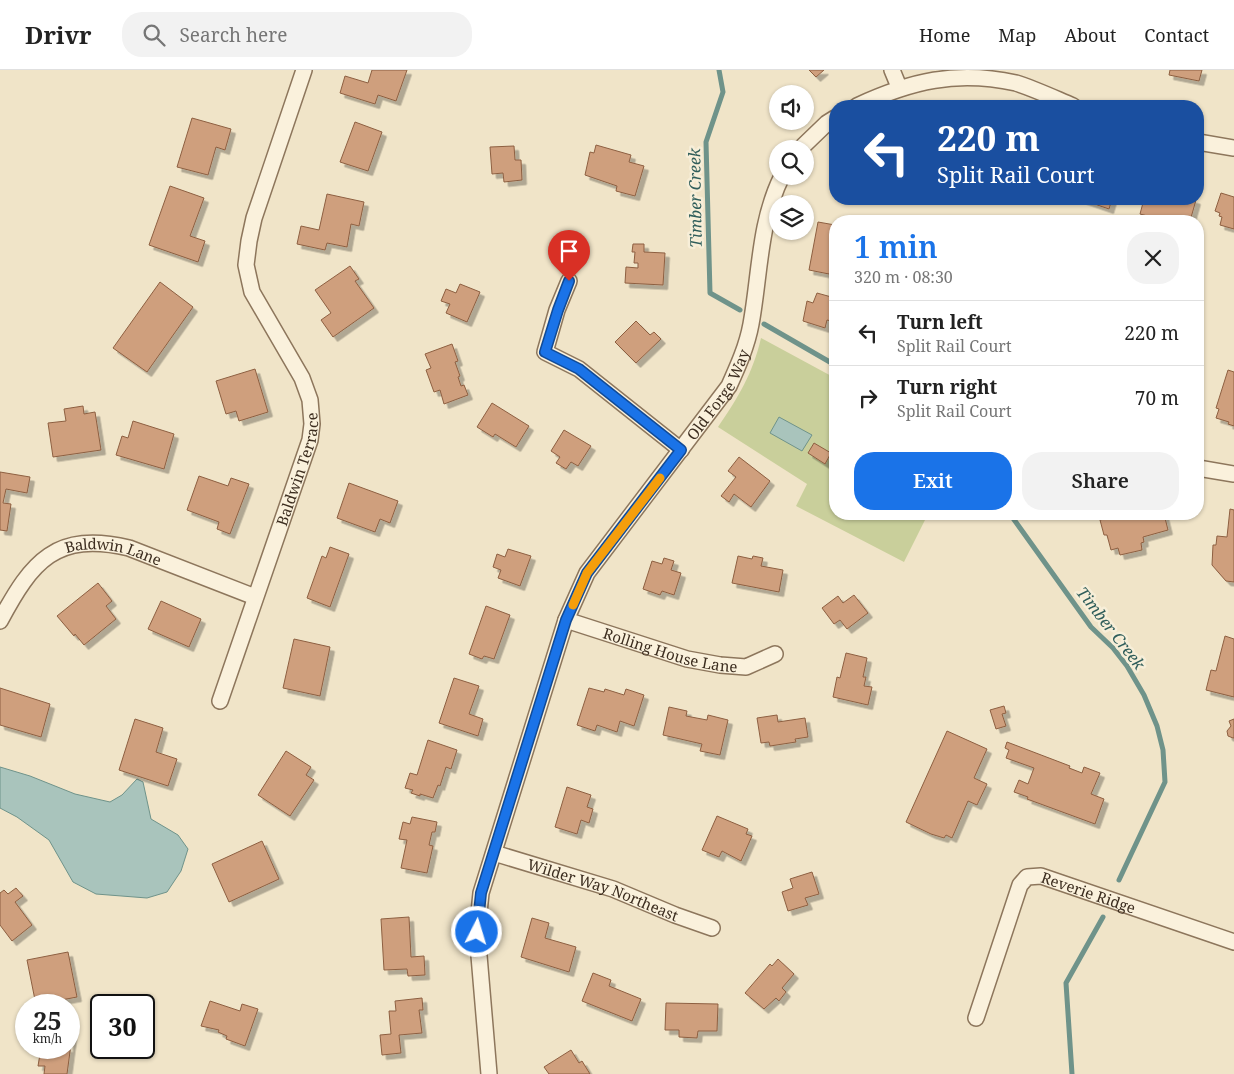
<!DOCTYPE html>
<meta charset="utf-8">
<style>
body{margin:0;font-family:"Noto Serif",serif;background:#f2f2f2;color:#222;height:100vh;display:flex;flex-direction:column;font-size:19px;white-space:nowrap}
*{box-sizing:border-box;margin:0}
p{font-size:16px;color:#767676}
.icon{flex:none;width:28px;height:28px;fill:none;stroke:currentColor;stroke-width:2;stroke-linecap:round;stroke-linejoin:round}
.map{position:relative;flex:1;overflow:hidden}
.panel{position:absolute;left:829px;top:145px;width:375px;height:305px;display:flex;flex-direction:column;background:#fff;border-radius:20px;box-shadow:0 1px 4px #0004}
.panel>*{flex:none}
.top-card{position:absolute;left:829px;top:30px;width:375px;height:105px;border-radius:20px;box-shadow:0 1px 4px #0004;background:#1a4fa0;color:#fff;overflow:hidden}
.controls{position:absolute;left:769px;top:15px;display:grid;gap:10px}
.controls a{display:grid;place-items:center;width:45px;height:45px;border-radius:50%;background:#fff;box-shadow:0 1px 4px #0004;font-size:25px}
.speed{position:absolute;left:15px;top:924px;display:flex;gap:10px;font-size:25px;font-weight:700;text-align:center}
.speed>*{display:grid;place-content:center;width:65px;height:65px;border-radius:50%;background:#fff;box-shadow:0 1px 4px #0004;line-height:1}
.speed small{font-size:12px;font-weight:400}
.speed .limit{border:2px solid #111;border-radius:8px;background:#fff;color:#111}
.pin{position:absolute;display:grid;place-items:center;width:42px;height:42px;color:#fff;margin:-51px -21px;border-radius:50% 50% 50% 0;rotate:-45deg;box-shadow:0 0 5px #0007}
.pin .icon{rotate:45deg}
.me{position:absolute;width:55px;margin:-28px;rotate:5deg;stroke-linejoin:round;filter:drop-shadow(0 0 4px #0008)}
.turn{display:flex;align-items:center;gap:18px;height:105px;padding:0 25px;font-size:22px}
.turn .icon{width:65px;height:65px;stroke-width:2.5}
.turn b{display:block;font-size:35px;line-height:42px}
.round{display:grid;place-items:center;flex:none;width:52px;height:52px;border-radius:20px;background:#f2f2f2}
.head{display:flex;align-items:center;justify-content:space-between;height:85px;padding:0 25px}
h1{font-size:30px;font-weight:600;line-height:38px;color:#1a73e8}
.primary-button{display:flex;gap:10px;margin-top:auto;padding:10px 25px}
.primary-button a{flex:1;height:58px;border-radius:20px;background:#1a73e8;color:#fff;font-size:20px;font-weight:600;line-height:58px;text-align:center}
.primary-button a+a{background:#f2f2f2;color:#222}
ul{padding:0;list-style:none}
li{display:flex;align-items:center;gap:15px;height:65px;padding:0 25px;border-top:1px solid #e0e0e0}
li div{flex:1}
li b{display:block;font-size:19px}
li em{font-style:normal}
header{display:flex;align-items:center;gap:30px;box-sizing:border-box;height:70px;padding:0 25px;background:#fff;border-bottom:1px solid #e0e0e0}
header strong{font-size:24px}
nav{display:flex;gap:28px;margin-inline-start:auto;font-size:18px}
.search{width:350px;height:45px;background:#f2f2f2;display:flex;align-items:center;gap:12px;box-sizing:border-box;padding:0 18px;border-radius:20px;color:#767676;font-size:19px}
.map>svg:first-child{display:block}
.green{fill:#c9cf9b}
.water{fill:#a9c4bc;stroke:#6f938a}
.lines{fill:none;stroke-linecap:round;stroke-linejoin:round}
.stream{stroke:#6f938a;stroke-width:5}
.building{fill:#cf9f7d;stroke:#8d5f41;filter:url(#shadow)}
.minor-casing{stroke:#8d765c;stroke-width:18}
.minor{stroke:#faf1dc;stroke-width:15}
.route-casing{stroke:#114b97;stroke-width:12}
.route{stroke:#1a73e8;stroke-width:9}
.slow{stroke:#f59e0b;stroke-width:9}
.labels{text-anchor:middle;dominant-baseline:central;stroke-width:5;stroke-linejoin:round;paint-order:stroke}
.street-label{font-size:15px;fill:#3d2e20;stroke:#f7eed8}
.water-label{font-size:16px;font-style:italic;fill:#2f5d5a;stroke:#f7eed8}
</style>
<header>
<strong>Drivr</strong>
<div class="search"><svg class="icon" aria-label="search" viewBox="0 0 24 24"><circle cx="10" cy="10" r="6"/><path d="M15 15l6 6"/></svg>Search here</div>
<nav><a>Home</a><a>Map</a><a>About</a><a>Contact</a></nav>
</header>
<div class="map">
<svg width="1234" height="1004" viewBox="0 0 1234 1004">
<defs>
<filter id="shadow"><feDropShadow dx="4.5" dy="4.5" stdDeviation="0" flood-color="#0004"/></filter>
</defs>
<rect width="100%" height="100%" fill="#f0e4c8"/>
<!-- green -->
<path class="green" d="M761,268L835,308V444H928L904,492L796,436L807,414L718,357C738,328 753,303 761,268Z"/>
<!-- water -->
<g class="water">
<path d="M779,347L812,365L802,381L770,363Z"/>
<path d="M0,697L30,706L75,724L110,732L122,725L137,709L143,712L151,749L178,765L188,779L181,801L167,822L147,828L96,824L73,812L49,770L17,747L0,738Z"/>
</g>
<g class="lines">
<!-- stream -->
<g class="stream">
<path d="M719,0L723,22L706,72L710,223L740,240"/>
<path d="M764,254L835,295"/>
<path d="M1010,444L1091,557L1113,578L1127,596L1144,625L1157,656L1163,680L1165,712L1119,810"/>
<path d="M1072,1004L1066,913L1103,847"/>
</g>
</g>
<!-- building -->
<g class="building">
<path d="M372,0H407L396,31L378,25L375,34L340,23L345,6L368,13Z"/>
<path d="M809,0H824L816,7Z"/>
<path d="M1170,0H1202L1199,11L1169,5Z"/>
<path d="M192,48L231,59L225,80L216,77L208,105L177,97Z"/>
<path d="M355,52L382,62L368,101L340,92Z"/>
<path d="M596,75L631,85L629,92L644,96L635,126L616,121L617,116L585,105L590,82L594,83Z"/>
<path d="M514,76L515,90H521L522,110L504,112L503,103L492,104L490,77Z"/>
<path d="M170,116L204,128L190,166L205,171L198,192L149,175Z"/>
<path d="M1221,123L1234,127V159L1220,155L1222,147L1219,146L1220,143L1215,141Z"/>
<path d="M327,124L364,132L359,156L351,154L347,177L327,173L325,180L297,174L301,156L319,160Z"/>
<path d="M1080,129H1112L1109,139Z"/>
<path d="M1144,129H1193L1196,130L1190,151H1166L1140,144Z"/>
<path d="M818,152L835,155L834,205L809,200Z"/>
<path d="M633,174H644V182L665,183L663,215L625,213L626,197L638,198V193H634L635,182H632Z"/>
<path d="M350,196L359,209L355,211L374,238L333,267L321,250L331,243L315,220Z"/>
<path d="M160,212L193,237L147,302L113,278Z"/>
<path d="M460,214L480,222L467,252L446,243L450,234L441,231L446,219L456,223Z"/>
<path d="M817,223L835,228V252L827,250L825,258L803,251L807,231L813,233Z"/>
<path d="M636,251L650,265L654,262L661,269L636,293L615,272Z"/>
<path d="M452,274L458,291L455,292L460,306L458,307L461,316L464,315L468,325L444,334L440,320L434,322L426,300L431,298L425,284Z"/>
<path d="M255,299L268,342L239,351L236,341L226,344L216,311Z"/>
<path d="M1228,300L1234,302V356L1228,354L1229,352L1216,348L1219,339L1216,338Z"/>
<path d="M492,333L529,356L516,377L495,364L493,367L477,357Z"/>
<path d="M83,336L84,344L95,342L101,380L53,387L48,353L66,351L64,339Z"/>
<path d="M133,351L174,364L164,399L116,385L122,366L128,368Z"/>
<path d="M564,360L591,376L578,396L571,392L566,399L556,393L560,387L551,381Z"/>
<path d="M814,373L831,383L825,394L808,383Z"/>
<path d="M739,387L770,411L751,437L734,424L729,432L721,426L736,407L728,401Z"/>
<path d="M0,402L30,407L27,423L6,419L3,433L11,434L7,461L0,460Z"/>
<path d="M199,406L228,416L231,408L249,414L230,464L217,459L219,452L187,440Z"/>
<path d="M349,413L398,431L390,453L380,449L375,462L337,448Z"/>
<path d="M1230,439L1234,440V512L1226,511L1212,495L1213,475H1216L1217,466L1227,467Z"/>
<path d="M1112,444H1164L1168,460L1143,467L1144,472L1141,473L1142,480L1120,485L1118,478L1111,480L1107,465H1104L1100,450L1113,447Z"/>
<path d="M330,477L349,484L330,537L307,528L322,486L326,488Z"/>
<path d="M508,479L531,486L520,516L498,508L501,500L493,497L497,484L505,487Z"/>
<path d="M738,486L752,489L753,486L763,488L761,496L783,500L779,522L732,513Z"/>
<path d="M664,488L674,491L671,500L681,503L674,525L662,521L660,525L643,519L652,491L662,494Z"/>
<path d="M98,513L112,531L106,536L116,549L84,575L75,564L74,566L57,546Z"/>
<path d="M854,525L868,543L847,559L840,550L834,554L822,538L838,526L843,533Z"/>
<path d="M161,531L201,549L189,577L148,559Z"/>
<path d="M486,536L510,545L494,589L484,586L482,589L469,584Z"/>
<path d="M1225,566L1234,569V627L1206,620L1211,600L1216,601Z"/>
<path d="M294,569L330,577L320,626L283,618Z"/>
<path d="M846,583L867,588L863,607H866L864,616L872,617L868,635L833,627L837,607L840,608Z"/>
<path d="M454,608L479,616L469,644L483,649L478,666L439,653Z"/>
<path d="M0,618L50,634L41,667L0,655Z"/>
<path d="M589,618L604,622L605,619L624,625L626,619L644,625L634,656L620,651L617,662L597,655L595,661L577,655Z"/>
<path d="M1004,636L1006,643L1002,644L1006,656L996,659L990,640Z"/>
<path d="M669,637L687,641L686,646L707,650L708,645L728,650L720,685L700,681L702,674L663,665Z"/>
<path d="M777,645L778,652L805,648L808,667L795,669L796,672L770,676L769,672L761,673L757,648Z"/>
<path d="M135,649L163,658L156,682L177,689L168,716L119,700Z"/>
<path d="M1234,649V668H1233L1228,666L1227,661L1231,656L1229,651Z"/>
<path d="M947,661L987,679L974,708L987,714L977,735L968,731L952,768L946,765L944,768L931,764L906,752Z"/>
<path d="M428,670L457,680L451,699L446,697L440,716L438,715L433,728L420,724V726L411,723L413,720L405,718L410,703L417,705Z"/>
<path d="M1007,672L1070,696L1069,698L1082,703L1084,697L1100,703L1091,724L1104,729L1095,754L1027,729L1028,727L1014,722L1019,710L1028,714L1034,698L1006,688L1009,680L1005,678Z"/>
<path d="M286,681L311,697L306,705L314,710L290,746L258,725Z"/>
<path d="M567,717L591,725L587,737L593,739L589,753L581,750L577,764L555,757Z"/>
<path d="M717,746L748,759L746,764L752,766L741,791L722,781L719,787L702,780Z"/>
<path d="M412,747L437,752L435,762H432L429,775L433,776L427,803L401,798L407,770L399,769L403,752L410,754Z"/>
<path d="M262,771L279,809L229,832L212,794Z"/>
<path d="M812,802L819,824L805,828L808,835L788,841L782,822L793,818L790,809Z"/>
<path d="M16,818L23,826L15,832L32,855L12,871L0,855V823L4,820L8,824Z"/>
<path d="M409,847L411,887L424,886L425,905L408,906L407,899L384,900L381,849Z"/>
<path d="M532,848L549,853L545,868L576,877L569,902L521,887Z"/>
<path d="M68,882L77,927L56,931V935H36L27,890Z"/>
<path d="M778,889L794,904L782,918L786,922L779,931L776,928L764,939L745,923L770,894L772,896Z"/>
<path d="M593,903L611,910L609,916L641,929L632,951L582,931Z"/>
<path d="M422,928L423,940H419L422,963L399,965L401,983L382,985L380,965L391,964L389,941H396L395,931Z"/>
<path d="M210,931L240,941L242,934L258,939L245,976L226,969L227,966L218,962L219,960L201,956Z"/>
<path d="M666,933L718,934L717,961H698L697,968L679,967V960H665Z"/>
<path d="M69,958L73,959L67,1004H44L45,996H38L41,978H69Z"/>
<path d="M571,980L579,993L582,991L590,1004H549L544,997Z"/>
</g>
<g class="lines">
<defs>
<g id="minor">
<path d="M892,0L899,17"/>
<path d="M857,36C911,11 956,0 1016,13C1035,19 1054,28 1073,36"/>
<path d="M1198,72L1234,78"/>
<path d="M800,79L827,53L835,48"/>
<path d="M569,211L557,240L545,282L579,299L681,380"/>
<path d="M1198,398L1234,404"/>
<path id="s1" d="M566,550L687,589L720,595L746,597L775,584"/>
<path id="s2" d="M0,551C32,491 56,461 129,478L255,527"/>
<path id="s3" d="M220,631L310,370L312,354L310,330L302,308L252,222L246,195L249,171L254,148L304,0"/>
<path id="s4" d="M494,783L613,819L675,845L712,858"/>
<path id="s5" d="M976,948L1020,815L1027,807L1041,806L1234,872"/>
<path id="s6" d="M489,1004L477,862L481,823L566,550L587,503L729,316C738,296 747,276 751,254C760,205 759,152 782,106"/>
</g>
</defs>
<!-- minor casing -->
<use href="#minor" class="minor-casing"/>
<!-- minor -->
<use href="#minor" class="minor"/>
</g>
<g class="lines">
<defs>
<path id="route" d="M477,862L481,823L566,550L587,503L681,380L579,299L545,282L558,240L569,211"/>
</defs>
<!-- route casing -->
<use href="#route" class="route-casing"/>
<!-- route -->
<use href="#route" class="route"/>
<!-- slow -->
<path class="slow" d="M573,535L587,503L660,408"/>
</g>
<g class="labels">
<!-- street labels -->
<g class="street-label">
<text stroke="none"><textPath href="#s6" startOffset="741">Old Forge Way</textPath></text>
<text stroke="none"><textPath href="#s3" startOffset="245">Baldwin Terrace</textPath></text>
<text stroke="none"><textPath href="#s2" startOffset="150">Baldwin Lane</textPath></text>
<text stroke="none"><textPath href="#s1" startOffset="109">Rolling House Lane</textPath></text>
<text stroke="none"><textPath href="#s4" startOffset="115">Wilder Way Northeast</textPath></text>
<text stroke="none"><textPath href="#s5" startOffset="215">Reverie Ridge</textPath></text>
</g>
<!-- water labels -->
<g class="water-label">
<text transform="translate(695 128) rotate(-91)">Timber Creek</text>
<text transform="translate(1111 558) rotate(52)">Timber Creek</text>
</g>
</g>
</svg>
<div class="controls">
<a><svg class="icon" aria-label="sound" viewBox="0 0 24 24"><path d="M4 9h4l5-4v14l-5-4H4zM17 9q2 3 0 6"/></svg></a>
<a><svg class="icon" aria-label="search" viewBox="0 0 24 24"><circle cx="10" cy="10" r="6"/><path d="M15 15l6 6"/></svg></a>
<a><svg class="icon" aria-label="layers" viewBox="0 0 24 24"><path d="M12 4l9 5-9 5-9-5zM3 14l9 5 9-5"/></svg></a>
</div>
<div class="speed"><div>25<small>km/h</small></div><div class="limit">30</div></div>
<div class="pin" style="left:569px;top:211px;background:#d93025"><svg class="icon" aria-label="arrive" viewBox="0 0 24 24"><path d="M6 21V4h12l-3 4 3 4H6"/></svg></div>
<svg class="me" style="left:477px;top:862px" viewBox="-20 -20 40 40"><circle r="17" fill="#1a73e8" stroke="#fff" stroke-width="3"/><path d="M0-11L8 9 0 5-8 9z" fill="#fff"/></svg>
<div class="top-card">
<div class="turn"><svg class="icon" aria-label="left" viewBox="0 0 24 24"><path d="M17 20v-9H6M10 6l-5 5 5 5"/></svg><div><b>220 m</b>Split Rail Court</div></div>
</div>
<section class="panel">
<div class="head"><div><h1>1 min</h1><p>320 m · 08:30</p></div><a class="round"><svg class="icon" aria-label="close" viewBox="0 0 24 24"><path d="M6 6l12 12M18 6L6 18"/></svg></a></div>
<ul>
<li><svg class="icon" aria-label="left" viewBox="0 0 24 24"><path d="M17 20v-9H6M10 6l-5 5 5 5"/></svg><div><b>Turn left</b><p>Split Rail Court</p></div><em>220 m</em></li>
<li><svg class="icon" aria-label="right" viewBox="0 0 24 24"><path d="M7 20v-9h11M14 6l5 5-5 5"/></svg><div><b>Turn right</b><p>Split Rail Court</p></div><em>70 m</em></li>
</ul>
<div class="primary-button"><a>Exit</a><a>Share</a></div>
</section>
</div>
